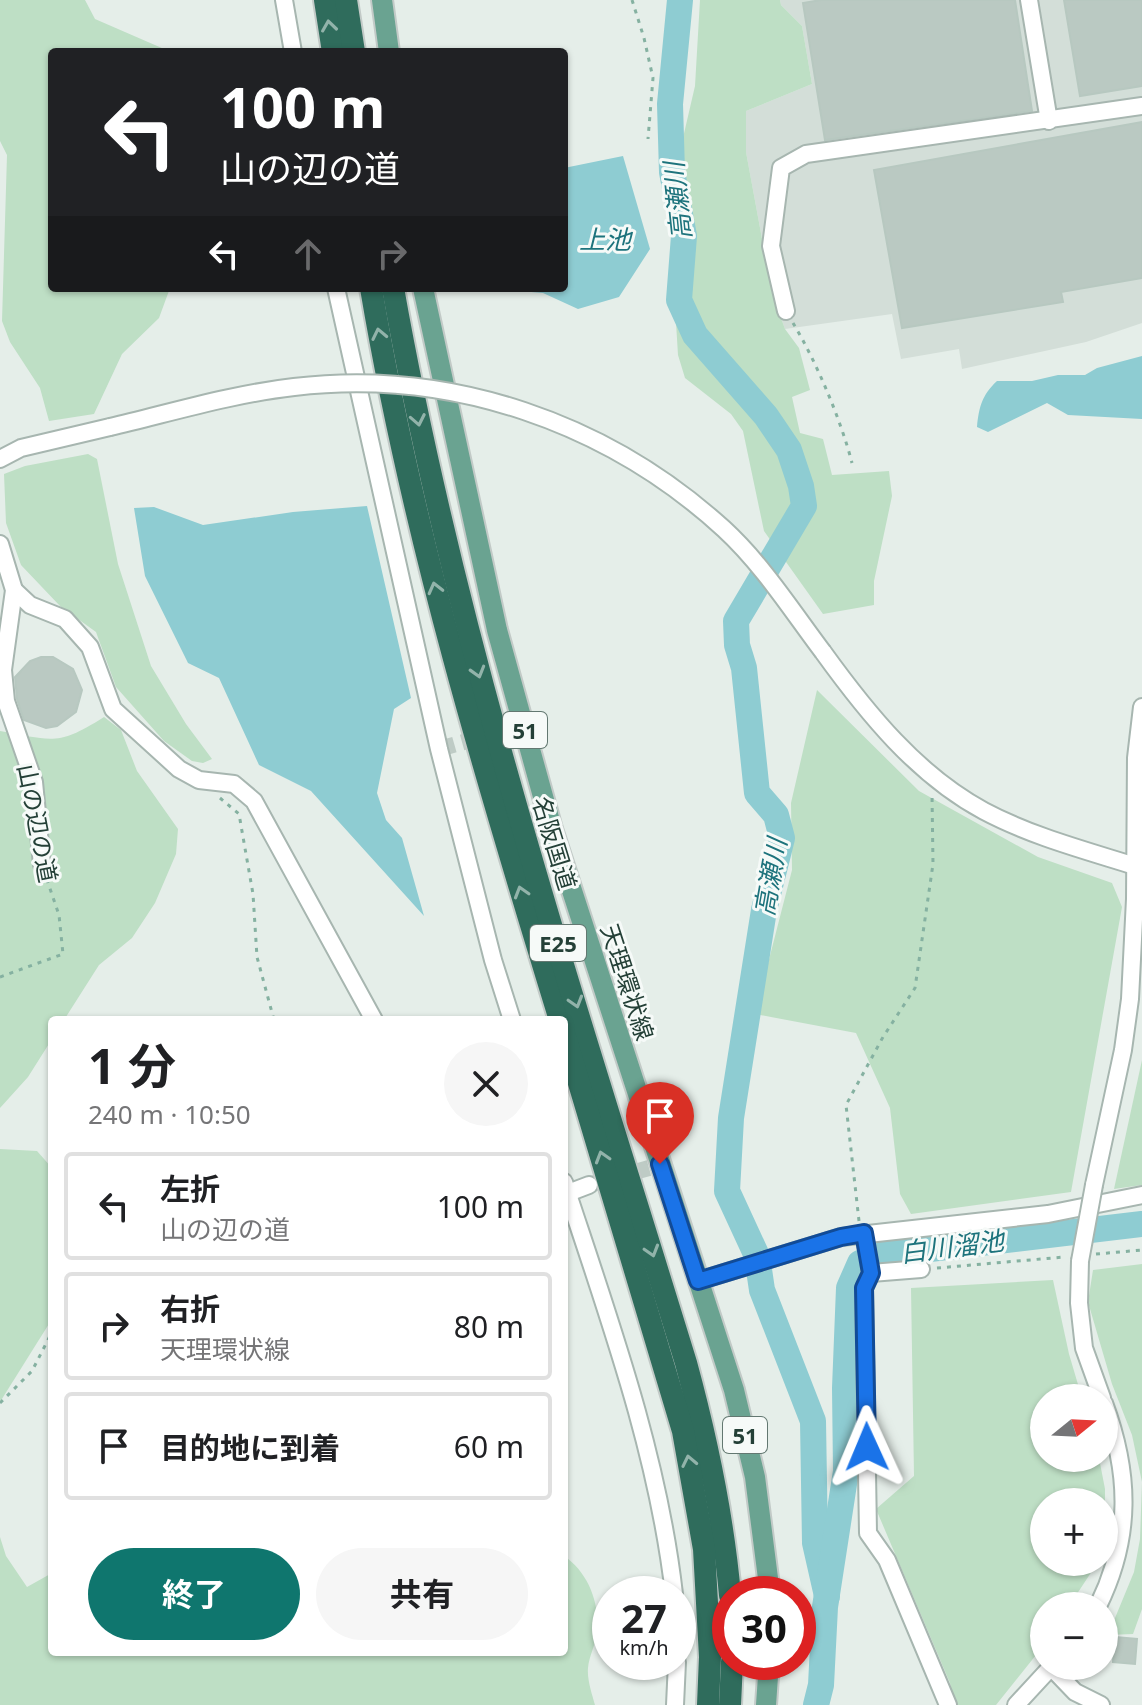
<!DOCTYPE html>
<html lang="ja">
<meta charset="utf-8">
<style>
body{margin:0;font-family:"Noto Sans","Noto Sans JP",sans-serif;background:#f6f6f6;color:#202124;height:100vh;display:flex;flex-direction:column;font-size:30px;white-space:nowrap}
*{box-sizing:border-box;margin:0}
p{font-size:26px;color:#757577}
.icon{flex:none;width:44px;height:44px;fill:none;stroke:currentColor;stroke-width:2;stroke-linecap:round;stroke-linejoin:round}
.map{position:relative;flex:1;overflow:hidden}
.panel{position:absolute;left:48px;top:1016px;width:520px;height:640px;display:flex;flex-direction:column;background:#fff;border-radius:8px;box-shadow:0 2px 6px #0004}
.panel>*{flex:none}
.top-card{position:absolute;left:48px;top:48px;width:520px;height:244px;border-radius:8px;box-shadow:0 2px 6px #0004;background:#202124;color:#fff;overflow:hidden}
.needle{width:52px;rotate:72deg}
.buttons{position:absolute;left:1030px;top:1384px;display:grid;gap:16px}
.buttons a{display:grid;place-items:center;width:88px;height:88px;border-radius:50%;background:#fff;box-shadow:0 2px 6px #0004;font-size:40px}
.speed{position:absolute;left:592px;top:1576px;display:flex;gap:16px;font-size:40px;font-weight:700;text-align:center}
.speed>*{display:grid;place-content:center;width:104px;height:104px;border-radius:50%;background:#fff;box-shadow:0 2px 6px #0004;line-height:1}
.speed small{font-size:20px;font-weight:400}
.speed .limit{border:12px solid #d22;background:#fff;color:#111}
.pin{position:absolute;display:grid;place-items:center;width:68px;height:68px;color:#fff;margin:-82px -34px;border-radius:50% 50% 50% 0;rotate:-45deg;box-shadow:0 0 8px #0007}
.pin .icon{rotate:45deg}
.me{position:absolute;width:88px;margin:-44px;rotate:359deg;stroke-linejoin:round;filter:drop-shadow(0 0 6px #0008)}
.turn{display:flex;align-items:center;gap:28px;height:168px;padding:0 40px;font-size:36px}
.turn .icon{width:104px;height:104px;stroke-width:2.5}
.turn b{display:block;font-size:56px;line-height:68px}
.lanes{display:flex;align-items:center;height:76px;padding:0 40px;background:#0003;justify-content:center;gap:40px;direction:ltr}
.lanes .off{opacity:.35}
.round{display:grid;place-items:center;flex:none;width:84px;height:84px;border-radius:42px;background:#f6f6f6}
.summary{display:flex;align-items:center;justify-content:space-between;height:136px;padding:0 40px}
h1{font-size:48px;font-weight:700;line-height:60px}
.cta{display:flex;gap:16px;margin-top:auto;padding:16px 40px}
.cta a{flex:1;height:92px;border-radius:48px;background:#0f766e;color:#fff;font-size:32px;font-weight:700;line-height:92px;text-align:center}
.cta a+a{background:#f6f6f6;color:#202124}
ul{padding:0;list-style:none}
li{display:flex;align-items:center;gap:24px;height:108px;margin:0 16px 12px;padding:0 24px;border:4px solid #e0e0e0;border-radius:8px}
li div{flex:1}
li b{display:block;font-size:30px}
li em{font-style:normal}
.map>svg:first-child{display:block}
.built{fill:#d3ded8}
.green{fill:#bedfc5}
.water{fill:#8eccd2}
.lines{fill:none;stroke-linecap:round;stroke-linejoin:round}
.river{stroke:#8eccd2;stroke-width:26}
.building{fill:#bac9c2;stroke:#b7c8c0;stroke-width:2}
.minor-tunnel{stroke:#becbc5;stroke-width:16;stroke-dasharray:16 8;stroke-linecap:butt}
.minor-casing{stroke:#a7b6b0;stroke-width:20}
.major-casing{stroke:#c2cac7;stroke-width:24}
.highway-casing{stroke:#c2cac7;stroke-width:26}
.path{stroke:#85b1a1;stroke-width:3;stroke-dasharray:4 6;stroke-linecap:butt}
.minor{stroke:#fff;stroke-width:16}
.major{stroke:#6aa391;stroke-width:20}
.highway{stroke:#2f6c5c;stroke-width:22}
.minor-bridge-casing{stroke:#a7b6b0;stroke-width:20;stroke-linecap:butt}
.minor-bridge{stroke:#fff;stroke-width:16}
.oneway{stroke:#92b3aa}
.route-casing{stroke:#114b97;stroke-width:20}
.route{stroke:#1a73e8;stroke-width:14}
.labels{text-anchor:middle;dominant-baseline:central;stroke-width:6;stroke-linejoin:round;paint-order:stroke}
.shield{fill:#f6faf8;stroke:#637871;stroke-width:2}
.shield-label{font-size:22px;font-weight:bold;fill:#244037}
.street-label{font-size:24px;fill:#244037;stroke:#f6faf8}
.water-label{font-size:26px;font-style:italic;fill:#1d737c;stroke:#f6faf8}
</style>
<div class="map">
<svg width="1142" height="1705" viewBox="0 0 1142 1705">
<rect width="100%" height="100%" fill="#e5eee9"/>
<!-- built -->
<path class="built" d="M780,0H1142V323L1086,342L962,369L959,349L901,359L892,314L785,329L772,293L746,152V111L812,84L802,26L781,5Z"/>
<!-- green -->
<g class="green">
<path d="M0,0H85L95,19L171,52H52V288H170L159,318L122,354L94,414L49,421L40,388L10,342L2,321L7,155L0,141Z"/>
<path d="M700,0H780L781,5L802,26L812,84L746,111V152L772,293L785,329L799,348L810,390L792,397L800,433L823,439L832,475L889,471L892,496L874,581V605L823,614L764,531L743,431L731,414L685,378L678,355L675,306L684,244L676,168L695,86Z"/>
<path d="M88,454L97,459L118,564L151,666L186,724L212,759L203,763L192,761L164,741L116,687L96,632L60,606L21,565L6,523L4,474L25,466Z"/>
<path d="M817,690L919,791L1038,857L1112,883L1122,907L1071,1192L911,1214L900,1194L890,1108L856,1033L755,1014L792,870L791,803Z"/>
<path d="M104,717L121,730L137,771L178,829L176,854L155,903L132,938L99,965L64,1020H52V1039L28,1077L0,1108V731C52,740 57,747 104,717Z"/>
<path d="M1142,1060V1185L1114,1189Z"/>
<path d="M0,1149L37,1151L52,1168V1319L0,1402Z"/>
<path d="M1142,1264V1609L1133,1634L1108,1635L1134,1572L1140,1539L1142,1482L1132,1435L1112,1384L1088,1302L1093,1270Z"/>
<path d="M1053,1280L1069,1354L1082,1398H1044V1458H1099L1105,1489V1523L1104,1528V1502H1044V1562H1096L1094,1568L1069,1606H1044V1645L996,1705H954L950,1683L876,1509L914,1476L911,1288Z"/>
<path d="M0,1537L6,1556L27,1587L52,1573V1652H564V1556C588,1572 600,1603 597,1632C596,1644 589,1656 588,1668C587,1680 592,1694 595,1705H0Z"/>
</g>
<!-- water -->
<g class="water">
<path d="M623,156L650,249L619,297L578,309L543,293L485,288H564V168Z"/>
<path d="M1142,356V419L1068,415L1047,403L988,432L977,427C979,407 982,395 997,381H1032L1058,375H1085L1097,368Z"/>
<path d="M367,506L411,698L394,709L377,793L386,820L402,838L424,916L311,791L259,765L219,678L188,663L145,576L134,508L154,507L203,525L293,512Z"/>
</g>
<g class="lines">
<!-- river -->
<g class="river">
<path d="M680,0L670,104L672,172L684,236L679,300L695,335L766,416L789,450L801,486L804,506L736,621L737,645L744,668L757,793L776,815L782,838L764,910L731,1118L727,1191L757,1256L762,1290L813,1421L815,1543L827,1596"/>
<path d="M816,1705L821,1685L825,1607L846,1471L845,1388L849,1288L860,1263L879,1255L1142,1224"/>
</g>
</g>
<!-- building -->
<g class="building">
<path d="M821,0H1015L1032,111L825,140L803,3Z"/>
<path d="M1064,0H1142V86L1080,96Z"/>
<path d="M1142,122V278L1061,292L1063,302L902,328L874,170Z"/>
<path d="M41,657H53L73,669L82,690L76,712L57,726L46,728L24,720L17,699L15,677L30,661Z"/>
<path d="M1115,1637L1137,1639L1135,1664L1113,1662Z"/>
</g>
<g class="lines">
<!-- minor-tunnel -->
<g class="minor-tunnel">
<path d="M439,749L524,725"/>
<path d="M589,1185L649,1168"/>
</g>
<defs>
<g id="minor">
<path d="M284,0L293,52"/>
<path d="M1029,0L1049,121"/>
<path d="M336,288L439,749L493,960L512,1020"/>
<path d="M786,311L771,246L781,168L806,154L1142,106"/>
<path d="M0,459L21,448L110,427"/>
<path d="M0,544L14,590L3,670L6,701L34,782L42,865"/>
<path d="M14,590L30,605L65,619L90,647L113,709L179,769L199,780L234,784L254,801L374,1020"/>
<path d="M823,652C867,713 917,775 984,811C1031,836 1084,850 1135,866"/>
<path d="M564,1182C608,1316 658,1453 674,1594"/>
<path d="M1094,1185L1123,1050L1130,999L1135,899L1136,758L1142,707"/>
<path d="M568,1193L589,1185"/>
<path d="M864,1233L871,1273L864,1288L868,1533L887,1560L948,1705"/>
<path d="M1080,1261L1079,1303L1084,1348L1102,1398"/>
<path d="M871,1273L921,1269"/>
<path d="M698,1281L841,1237L1048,1214L1142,1195"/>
<path d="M1098,1606C1132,1537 1130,1473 1104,1403"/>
<path d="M1051,1667L1075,1692L1101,1705"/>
<path d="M675,1705L677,1662"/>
<path d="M1016,1705L1052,1666"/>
</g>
<g id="major">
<path d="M382,0L389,52"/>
<path d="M423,288L497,630L552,829L734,1390L755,1477L770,1594"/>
<path d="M766,1705L769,1662"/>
</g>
<g id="highway">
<path d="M325,0L333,52"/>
<path d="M346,0L354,52"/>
<path d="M371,288C413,537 486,779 560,1020"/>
<path d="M393,288C458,654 577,1008 686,1363C707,1440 723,1516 730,1595"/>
<path d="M564,1033L683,1431L704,1549L710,1657L708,1705"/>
<path d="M730,1705L732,1662"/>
</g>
</defs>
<!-- minor casing -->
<use href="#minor" class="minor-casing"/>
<!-- major casing -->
<use href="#major" class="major-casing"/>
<!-- highway casing -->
<use href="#highway" class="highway-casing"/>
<!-- path -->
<g class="path">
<path d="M632,0L644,38L653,78L648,139"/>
<path d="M793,323C816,361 841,420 852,463"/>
<path d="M220,798L239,814L253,894L257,957L274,1020"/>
<path d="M0,977L63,954L59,915L47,880"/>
<path d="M859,1221L846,1105L883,1037L915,988L933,864L932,794"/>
<path d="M1096,1254L1142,1250"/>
<path d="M937,1268L1064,1257"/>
<path d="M0,1403L32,1371L52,1332"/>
</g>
<!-- minor -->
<use href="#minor" class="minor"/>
<!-- major -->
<use href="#major" class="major"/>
<!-- highway -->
<use href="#highway" class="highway"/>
<defs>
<g id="minor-bridge">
<path d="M110,427C170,413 232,394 294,387C451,368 608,423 724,529C763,565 792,611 823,652"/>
<path d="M1080,1261L1094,1185"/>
</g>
</defs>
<!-- minor-bridge casing -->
<use href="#minor-bridge" class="minor-bridge-casing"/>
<!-- minor-bridge -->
<use href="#minor-bridge" class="minor-bridge"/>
</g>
<!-- one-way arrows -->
<defs><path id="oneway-chevron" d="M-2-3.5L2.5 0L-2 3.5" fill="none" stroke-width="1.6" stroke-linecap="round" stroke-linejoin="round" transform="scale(2)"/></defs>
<g class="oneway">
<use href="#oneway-chevron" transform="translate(329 26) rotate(-98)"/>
<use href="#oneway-chevron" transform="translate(379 334) rotate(-102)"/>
<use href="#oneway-chevron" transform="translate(418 420) rotate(79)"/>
<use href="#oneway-chevron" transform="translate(435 588) rotate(-104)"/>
<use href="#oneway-chevron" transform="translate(478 672) rotate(74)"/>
<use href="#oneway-chevron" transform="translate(521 892) rotate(-107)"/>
<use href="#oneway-chevron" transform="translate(576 1002) rotate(73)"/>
<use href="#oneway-chevron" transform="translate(602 1157) rotate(-107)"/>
<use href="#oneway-chevron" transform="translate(652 1251) rotate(73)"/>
<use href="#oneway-chevron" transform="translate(689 1461) rotate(-102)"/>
</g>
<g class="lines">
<defs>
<path id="route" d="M660,1164L698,1281L841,1237L864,1233L871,1273L864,1288L867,1447"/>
</defs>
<!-- route casing -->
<use href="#route" class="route-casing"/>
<!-- route -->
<use href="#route" class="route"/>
</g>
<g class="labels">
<!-- shield labels -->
<g class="shield">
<rect x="503" y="712" width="44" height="36" rx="6"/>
<rect x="530" y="925" width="56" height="36" rx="6"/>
<rect x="723" y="1417" width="44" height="36" rx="6"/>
</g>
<g class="shield-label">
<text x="525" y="730">51</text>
<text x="558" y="943">E25</text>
<text x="745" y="1435">51</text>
</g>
<!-- street labels -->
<g class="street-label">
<text transform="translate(38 823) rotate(79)">山の辺の道</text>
<text transform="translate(555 843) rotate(73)">名阪国道</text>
<text transform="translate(628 982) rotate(72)">天理環状線</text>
</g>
<!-- water labels -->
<g class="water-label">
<text transform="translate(677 201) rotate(-96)">高瀬川</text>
<text x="605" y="239">上池</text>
<text transform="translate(770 877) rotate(-80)">高瀬川</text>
<text transform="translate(952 1246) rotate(-7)">白川溜池</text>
</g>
</g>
</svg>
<div class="buttons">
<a><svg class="needle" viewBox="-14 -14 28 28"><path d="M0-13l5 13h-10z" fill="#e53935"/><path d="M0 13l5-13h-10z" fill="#757577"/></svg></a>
<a>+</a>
<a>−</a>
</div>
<div class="speed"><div>27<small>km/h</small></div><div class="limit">30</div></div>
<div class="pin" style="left:660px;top:1164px;background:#d93025"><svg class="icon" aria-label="arrive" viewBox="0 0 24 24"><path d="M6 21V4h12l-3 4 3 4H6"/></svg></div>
<svg class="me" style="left:867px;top:1447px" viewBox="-20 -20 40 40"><path d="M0-17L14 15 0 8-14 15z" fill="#1a73e8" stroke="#fff" stroke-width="4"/></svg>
<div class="top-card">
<div class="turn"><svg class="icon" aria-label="left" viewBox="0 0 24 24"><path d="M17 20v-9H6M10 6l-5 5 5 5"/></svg><div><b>100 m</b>山の辺の道</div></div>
<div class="lanes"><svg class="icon" aria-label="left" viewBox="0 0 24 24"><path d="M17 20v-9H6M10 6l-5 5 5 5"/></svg><svg class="icon off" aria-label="ahead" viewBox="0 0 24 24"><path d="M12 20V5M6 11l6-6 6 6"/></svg><svg class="icon off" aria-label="right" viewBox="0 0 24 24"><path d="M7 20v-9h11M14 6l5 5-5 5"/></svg></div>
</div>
<section class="panel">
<div class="summary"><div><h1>1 分</h1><p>240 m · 10:50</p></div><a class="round"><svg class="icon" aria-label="close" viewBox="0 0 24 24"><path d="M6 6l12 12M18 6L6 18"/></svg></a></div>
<ul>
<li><svg class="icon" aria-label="left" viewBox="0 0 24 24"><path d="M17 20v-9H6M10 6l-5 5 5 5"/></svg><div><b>左折</b><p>山の辺の道</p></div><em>100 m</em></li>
<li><svg class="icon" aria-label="right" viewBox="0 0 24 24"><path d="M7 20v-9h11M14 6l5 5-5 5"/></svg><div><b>右折</b><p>天理環状線</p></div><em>80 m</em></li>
<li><svg class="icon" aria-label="arrive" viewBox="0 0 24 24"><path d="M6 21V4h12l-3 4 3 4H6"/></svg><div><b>目的地に到着</b></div><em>60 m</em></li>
</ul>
<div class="cta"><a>終了</a><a>共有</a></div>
</section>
</div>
